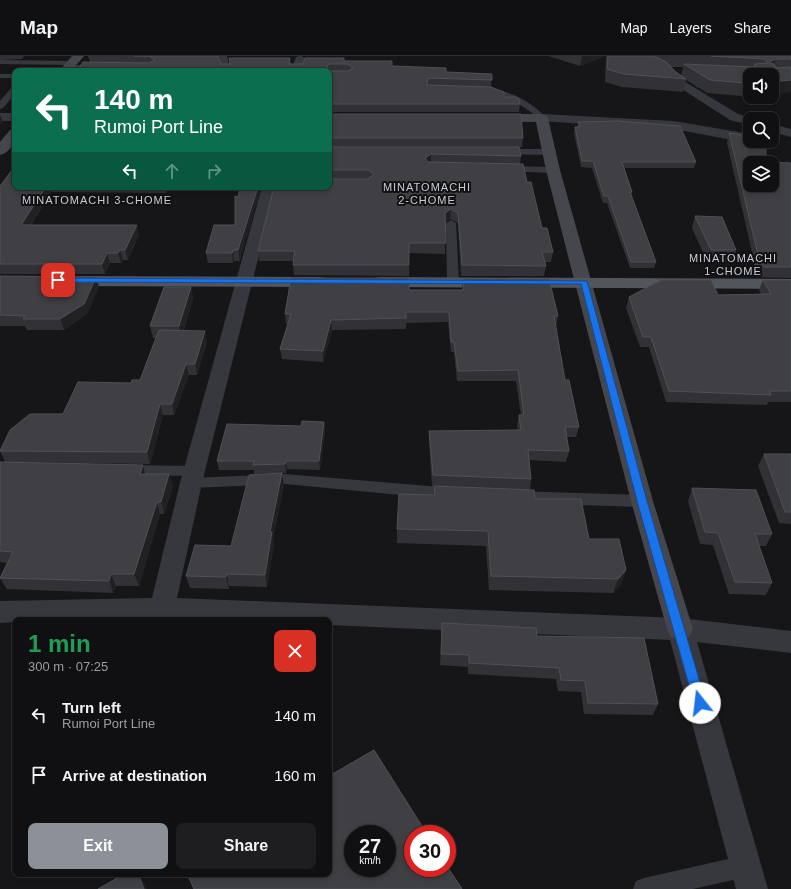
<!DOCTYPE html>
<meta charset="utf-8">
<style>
body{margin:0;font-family:Helvetica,sans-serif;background:#1e1e20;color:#f1f3f6;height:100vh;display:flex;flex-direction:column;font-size:15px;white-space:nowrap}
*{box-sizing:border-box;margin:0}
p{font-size:13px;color:#9c9d9f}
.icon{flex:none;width:22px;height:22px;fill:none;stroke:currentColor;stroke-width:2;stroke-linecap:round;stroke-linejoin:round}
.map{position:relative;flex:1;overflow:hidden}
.side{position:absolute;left:12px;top:561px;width:320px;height:260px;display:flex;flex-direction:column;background:#101012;border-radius:8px;box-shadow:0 2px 6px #0003,0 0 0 1px #303032}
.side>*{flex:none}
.top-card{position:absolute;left:12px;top:12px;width:320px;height:122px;border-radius:8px;box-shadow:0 2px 6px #0003,0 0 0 1px #303032;background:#0b6e4f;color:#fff;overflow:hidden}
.tools{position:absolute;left:743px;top:12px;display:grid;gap:8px}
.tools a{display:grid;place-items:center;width:36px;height:36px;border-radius:8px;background:#101012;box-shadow:0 2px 6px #0003,0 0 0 1px #303032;font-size:20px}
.speed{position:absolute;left:344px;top:769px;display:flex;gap:8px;font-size:20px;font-weight:700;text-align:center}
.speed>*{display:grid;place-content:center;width:52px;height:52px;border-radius:50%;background:#101012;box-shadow:0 2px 6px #0003,0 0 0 1px #303032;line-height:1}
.speed small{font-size:10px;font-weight:400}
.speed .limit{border:6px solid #d22;background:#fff;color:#111}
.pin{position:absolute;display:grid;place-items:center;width:34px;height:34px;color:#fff;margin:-17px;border-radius:8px;box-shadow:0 2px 6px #0006}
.me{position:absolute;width:44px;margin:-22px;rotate:344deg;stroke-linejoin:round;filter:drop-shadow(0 0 3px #0008)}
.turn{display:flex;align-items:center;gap:14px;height:84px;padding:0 16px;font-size:18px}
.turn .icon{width:52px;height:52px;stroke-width:2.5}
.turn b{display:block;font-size:28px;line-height:34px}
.lanes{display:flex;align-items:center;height:38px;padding:0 16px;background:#0003;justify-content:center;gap:20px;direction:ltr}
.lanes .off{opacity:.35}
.round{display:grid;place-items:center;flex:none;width:42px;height:42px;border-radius:8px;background:#1e1e20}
.summary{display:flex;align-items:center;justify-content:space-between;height:68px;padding:0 16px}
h1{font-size:24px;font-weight:800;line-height:30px;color:#1e9e55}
.primary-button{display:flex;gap:8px;margin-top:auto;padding:8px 16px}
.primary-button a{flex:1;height:46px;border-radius:8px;background:#8c9099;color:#fff;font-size:16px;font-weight:800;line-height:46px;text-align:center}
.primary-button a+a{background:#1e1e20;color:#f1f3f6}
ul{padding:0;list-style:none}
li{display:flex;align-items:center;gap:12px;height:60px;padding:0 16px}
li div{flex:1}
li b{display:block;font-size:15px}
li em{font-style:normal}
header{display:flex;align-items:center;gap:24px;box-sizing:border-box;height:56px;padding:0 20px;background:#101012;border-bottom:1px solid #303032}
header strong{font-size:19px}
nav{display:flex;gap:22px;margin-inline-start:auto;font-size:14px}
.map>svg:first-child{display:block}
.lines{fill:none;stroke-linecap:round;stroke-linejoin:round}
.lane{fill:#37383d;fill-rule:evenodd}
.street{fill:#37383d;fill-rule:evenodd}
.secondary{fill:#45474d;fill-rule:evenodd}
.primary{fill:#53555c;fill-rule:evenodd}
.wall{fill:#323236;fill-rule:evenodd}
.shaded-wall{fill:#212124}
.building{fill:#3f3f44;stroke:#4f5156;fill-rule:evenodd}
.route{fill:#1a73e8;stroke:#114b97}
.labels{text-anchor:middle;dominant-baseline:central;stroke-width:4;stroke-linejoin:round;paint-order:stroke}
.far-neighbourhood-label{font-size:11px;letter-spacing:1px;fill:#c9ccd4;stroke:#111113}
</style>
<header>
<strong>Map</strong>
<nav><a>Map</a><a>Layers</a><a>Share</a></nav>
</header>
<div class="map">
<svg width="791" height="833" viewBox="0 0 791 833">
<rect width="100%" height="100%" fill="#161618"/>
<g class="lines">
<!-- lane -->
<g class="lane">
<path d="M219,0H227L230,15H222Z"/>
<path d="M0,4L72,5L76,7L74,9H100L104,11L100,13H68L64,11L66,9L0,8Z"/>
<rect x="0" y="18" width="15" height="4"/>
<path d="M12,31H15V38L3,52L0,53V45Z"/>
<path d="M481,33C500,29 535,47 546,62L542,65L539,64C523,46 503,42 481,37Z"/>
<path d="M500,93H549L554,96L549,99L497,98L495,96Z"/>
<path d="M504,110L553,111L558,114L553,117L501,115L499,113Z"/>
<path d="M451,164L456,167L459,226L457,228H449L447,226L446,167Z"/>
<path d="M125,409L194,410L199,411L201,415L199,419L194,420L125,419L120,418L118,414L120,410Z"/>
<path d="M285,418L453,432L458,434L461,438L458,442L453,444L285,428L191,432L186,431L183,427L186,423L191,422Z"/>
<path d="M515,435L642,439L647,441L650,445L647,449L642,451L515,447L510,445L507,441L510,437Z"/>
<path d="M746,799L754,802L757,810L754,818L746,821L693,833H633L636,825L644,822Z"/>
</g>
<!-- street -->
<g class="street">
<path d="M301,0L306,3L303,15H291L296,1Z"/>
<path d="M630,0H645L672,13L682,24L738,58L755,63H750V69L730,64L674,28L664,17L632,2Z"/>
<rect x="0" y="57" width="15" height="8"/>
<path d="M542,58L674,65L750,78V85H754L750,86L727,83L674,73L538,65L536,62L538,59Z"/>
<path d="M772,68L791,73V81L772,76Z"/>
<path d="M262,131H276L202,427L177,542L680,562L791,575V597L697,586L768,833H736L670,584L329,569V564L162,563L15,564V566L0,567V545L152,542L180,427Z"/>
</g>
<!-- secondary -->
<g class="secondary">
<path d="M72,0H84L71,15H59Z"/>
<path d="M491,58H542L546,59L548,62L560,114L653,445L693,573L689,581L680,584L671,581L667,573L631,445L546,114L536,66L487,65L485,62L487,59Z"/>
<path d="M15,73C15,84 12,96 0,99V86L10,74Z"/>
</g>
<!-- primary -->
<g class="primary">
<path d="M68,220L320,221L326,222L328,226L326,230L320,231L68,230L62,229L60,225L62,221Z"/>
<path d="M380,221L791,223V233L380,231L374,230L372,226L374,222Z"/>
</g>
</g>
<!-- wall -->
<g class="wall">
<path d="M0,0H57H24L22,3L0,4Z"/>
<path d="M88,0H218L221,8L290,2L291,8H303L344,2V5L446,16L492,18L491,31L504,41L520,48L519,56H329V15L90,6Z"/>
<path d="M548,0H605L580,10Z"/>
<path d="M606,0H791V24L750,41H757L742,43V40L707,37L686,24L683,36L622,31L605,26ZM671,11H683L681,20L676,16Z"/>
<path d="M329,58L523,82L522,91H431L521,100L520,108L527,126L542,172L553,196L551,206H545L546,210L544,220H461L458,167L450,163L445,167V198L409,197V220L294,219L293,209V205H259L258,195L329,131Z"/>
<path d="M578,66L696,106L694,112H624L632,136L631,140L656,206L654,212H630L607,147H603L592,112L581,111L574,77L575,71H577Z"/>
<path d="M729,77L766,106L791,107V222L751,221L750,220L754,209H755L727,87Z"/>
<path d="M0,130L15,131H169L166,137L51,136L31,169L139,179L128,204H123L121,207H110L105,218H0Z"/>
<path d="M238,141L240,205H234L233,207H208L206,197L235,169Z"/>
<path d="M695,160L736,194L733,206L707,205L692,172Z"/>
<path d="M0,220L96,221L99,231L87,258L64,274H27L25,270H0Z"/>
<path d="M463,223L558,260L556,270L565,324L579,371L576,381H567L569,395L566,406L529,404L531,423L530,434L432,430L429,385V375L518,374L517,369L519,359H521L516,325H457L454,296H451L448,266L406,267V273L332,274L323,306L282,303L280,293L288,268H286L285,258L409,234H462Z"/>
<path d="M763,224H791V346H768L767,349L666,346L649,291H640L626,252L629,241L718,239L761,238L759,234Z"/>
<path d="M191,231L193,243L184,274L207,286L197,319H189L174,359H163L150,408L5,406L0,395L63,358L131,327L140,324L156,282H153L150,270Z"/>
<path d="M324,366L325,375L320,414L287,413L286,417L254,418V414H219L217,405L301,370Z"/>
<path d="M764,398H791V468L779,467L758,410Z"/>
<path d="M0,406L146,418H169L173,430L164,458H160L139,530H116L113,537L7,533L0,522L7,507L0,506Z"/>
<path d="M284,430L273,482L274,488L267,531L229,530V533L190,532L186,520L231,490Z"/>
<path d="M434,430L535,443L589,483L626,514L621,528L613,537L489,534L486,490L397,487V473L433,439Z"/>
<path d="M692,432L772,478L766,490H759L772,527L766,539L729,538L713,489L700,488L688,445Z"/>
<path d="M442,567L537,580L658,648L653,659L584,658L581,636L558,635L556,623L468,618V611L440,609Z"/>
</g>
<!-- shaded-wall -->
<g class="shaded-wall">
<path d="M582,0H605L580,10Z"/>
<path d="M776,3L772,16L769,6Z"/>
<path d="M791,24V36L772,39V26Z"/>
<path d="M746,30H750V41H757L742,43Z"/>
<path d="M0,59L3,66L0,70Z"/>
<path d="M431,98V108L425,112V102Z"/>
<path d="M46,131H50L51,136L24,179L21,169Z"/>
<path d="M165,131H169L166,137Z"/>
<path d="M258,131H262L240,205L238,194Z"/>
<path d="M451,153L450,163L444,167L445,157Z"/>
<path d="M137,169L139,179L128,204L125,194Z"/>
<path d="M120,194L123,204L121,207L118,197Z"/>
<path d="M233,194L234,205L233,207L232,197Z"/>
<path d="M107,197L110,207L105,218L102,208Z"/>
<path d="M96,221L99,231L87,258L64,274L60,263Z"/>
<path d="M191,231L193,243L181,282L179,270Z"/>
<path d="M331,264L332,274L323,306V295Z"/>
<path d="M205,275L207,286L197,319L195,308Z"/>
<path d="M186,308L189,319L174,359L172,348Z"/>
<path d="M160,348L163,359L150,408L147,396Z"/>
<path d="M324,366L325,375L320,414L319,405Z"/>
<path d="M286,405L287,413L286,417L285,408Z"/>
<path d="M143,409L146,421L140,418Z"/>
<path d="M282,417L284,430L273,482L274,488L267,531L265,519L270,476Z"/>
<path d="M169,418L173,430L164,458L161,446Z"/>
<path d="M157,446L160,458L139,530L134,518Z"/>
<path d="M626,514L621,528L613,537L618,523Z"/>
<path d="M111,518L116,530L113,537L109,525Z"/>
<path d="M227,518L229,530V533L226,521Z"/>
<path d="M138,818H139L145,828L147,833H144Z"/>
</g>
<!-- building -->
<g class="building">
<path d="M134,0H218L221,8H230L229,2H290L289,6L290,8H303L305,2H344V5H392V10L446,12V16L492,18V24L428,22L427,27L428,29L491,31L504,36V41H515L519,43L520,48H329V15H348L353,12L348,8H329L327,10L329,15H77L83,6L149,7L155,4L149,0Z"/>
<path d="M608,0H654L666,6L676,16L686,23L624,18L607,13Z"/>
<path d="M711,0H791V3H776L769,6L770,7L774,8L776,12L791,11V24L772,26V19H750V30H746V27L710,24L684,8L754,11L755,8L768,7L765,3Z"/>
<path d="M329,58H521L523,82H329Z"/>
<path d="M618,65L680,70L696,106H622L632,136H630L656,206H631L608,140H604L593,105H582L575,71H581L578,66Z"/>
<path d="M729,77L750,80V85H766V106L791,107V211H755L754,209L760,207ZM750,107H772V129H750Z"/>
<path d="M329,91H519L521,100L431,98L425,102L428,106L523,108L527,126H531L542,172H547L553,196H542L546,210L462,209L458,157L451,153L445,157L446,187H409V209H293L295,195H258L274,131H329V123H368L374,118L368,114H329Z"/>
<path d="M15,110V131H46L21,169H137L125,194H120L118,197H107L102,208H0V130Z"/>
<path d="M240,131H258L238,194H233L232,197H206L214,169H235V140L238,141Z"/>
<path d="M695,160L722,161L736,194H711Z"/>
<path d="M0,220L96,221L84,248L60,263H23L25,260L0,259Z"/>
<path d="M291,222H409V234H464L463,223H549L558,260H554L565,324H569L579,371H565L569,395L528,394L531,423L433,419L429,375L521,374L519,359H524L518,314L458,315L454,286H451L449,256H406V262L331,264L323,295L280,293L291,258H285Z"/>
<path d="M661,224H711L718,239L771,238L763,224H791V335H769L771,339L669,335L651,281H643L629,241Z"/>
<path d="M164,231H191L179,270H150Z"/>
<path d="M159,274L205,275L195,308H186L172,348H160L147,396L0,395L10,374L30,358H63L78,326L131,327L132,324H140Z"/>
<path d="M302,365L324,366L319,405H286L285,408L253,409L254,405H217L227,368L301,370Z"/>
<path d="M764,398H791V456H785Z"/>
<path d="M0,406L143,409L140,418H169L161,446H157L134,518H111L109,525L0,522L13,496L0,495Z"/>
<path d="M282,417L270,476H272L265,519L227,518L226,521L186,520L195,489L231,490L249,419Z"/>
<path d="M434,430L534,434L535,443H581L589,483H619L626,514L618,523L491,520L488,475L397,473L399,438L435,439Z"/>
<path d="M692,432L756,434L772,478H755L772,527L735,526L718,477L705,476Z"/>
<path d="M442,567L536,572L537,580L644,582L658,648L588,647L585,625L561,624L559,612L469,607V599L441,598Z"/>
<path d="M374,694L427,778H413V812H447V810L462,833H194L187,818H329V720ZM353,778H387V812H353Z"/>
<path d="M124,818H138L144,833H98Z"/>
</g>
<!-- route -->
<path class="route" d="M58,222L587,225L647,445L706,647L704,651L700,652L696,651L694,647L637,445L581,228L56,226L54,224Z"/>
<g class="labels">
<!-- far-neighbourhood labels -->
<g class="far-neighbourhood-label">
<text x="427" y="131">MINATOMACHI<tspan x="427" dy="13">2-CHOME</tspan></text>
<text x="97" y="144">MINATOMACHI 3-CHOME</text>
<text x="733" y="202">MINATOMACHI<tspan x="733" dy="13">1-CHOME</tspan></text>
</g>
</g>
</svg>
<div class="tools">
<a><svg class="icon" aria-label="sound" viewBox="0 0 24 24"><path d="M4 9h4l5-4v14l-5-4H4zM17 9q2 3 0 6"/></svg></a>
<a><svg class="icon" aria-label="search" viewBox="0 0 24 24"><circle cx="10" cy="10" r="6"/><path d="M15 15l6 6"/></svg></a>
<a><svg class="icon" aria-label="layers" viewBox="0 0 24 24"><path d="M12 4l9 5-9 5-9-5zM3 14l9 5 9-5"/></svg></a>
</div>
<div class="speed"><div>27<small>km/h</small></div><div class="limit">30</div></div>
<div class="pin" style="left:58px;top:224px;background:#d93025"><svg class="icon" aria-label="arrive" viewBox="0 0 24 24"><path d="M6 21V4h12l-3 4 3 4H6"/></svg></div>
<svg class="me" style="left:700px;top:647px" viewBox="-20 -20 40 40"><circle r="19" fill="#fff"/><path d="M0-13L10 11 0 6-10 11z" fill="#1a73e8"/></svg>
<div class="top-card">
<div class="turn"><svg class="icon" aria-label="left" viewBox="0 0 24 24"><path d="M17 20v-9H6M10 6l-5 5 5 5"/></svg><div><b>140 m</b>Rumoi Port Line</div></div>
<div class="lanes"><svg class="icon" aria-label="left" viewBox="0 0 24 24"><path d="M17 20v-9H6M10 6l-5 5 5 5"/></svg><svg class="icon off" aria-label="ahead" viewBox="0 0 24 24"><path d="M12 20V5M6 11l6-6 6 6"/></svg><svg class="icon off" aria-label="right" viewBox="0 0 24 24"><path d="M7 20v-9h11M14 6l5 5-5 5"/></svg></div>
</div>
<section class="side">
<div class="summary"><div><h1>1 min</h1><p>300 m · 07:25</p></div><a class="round" style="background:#d93025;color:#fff"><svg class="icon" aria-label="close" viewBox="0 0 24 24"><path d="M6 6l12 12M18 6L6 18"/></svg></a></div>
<ul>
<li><svg class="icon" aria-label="left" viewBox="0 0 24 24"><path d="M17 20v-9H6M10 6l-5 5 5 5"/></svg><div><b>Turn left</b><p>Rumoi Port Line</p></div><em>140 m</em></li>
<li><svg class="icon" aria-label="arrive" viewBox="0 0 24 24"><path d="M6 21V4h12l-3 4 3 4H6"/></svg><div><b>Arrive at destination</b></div><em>160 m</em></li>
</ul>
<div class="primary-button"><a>Exit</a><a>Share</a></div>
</section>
</div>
